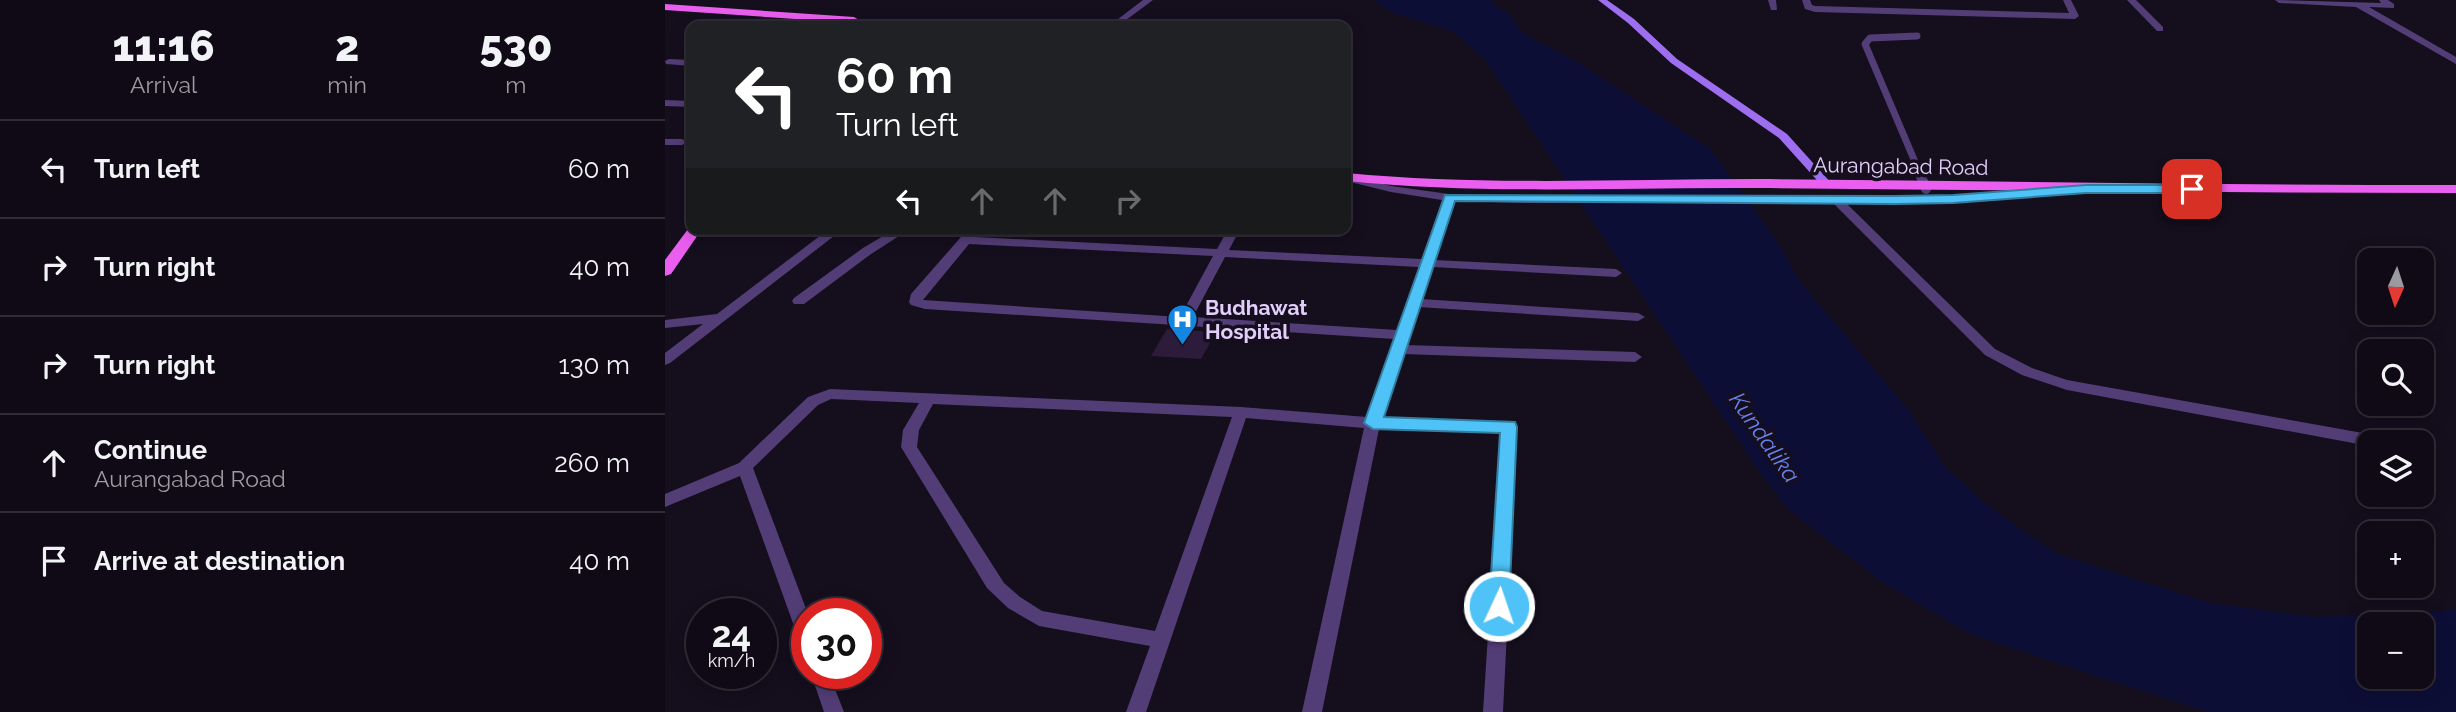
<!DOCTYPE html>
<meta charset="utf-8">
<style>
body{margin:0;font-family:Raleway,sans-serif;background:#1e1823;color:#f1f3f6;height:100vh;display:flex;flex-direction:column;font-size:26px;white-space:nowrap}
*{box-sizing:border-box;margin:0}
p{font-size:23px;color:#9c9aa1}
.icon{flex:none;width:38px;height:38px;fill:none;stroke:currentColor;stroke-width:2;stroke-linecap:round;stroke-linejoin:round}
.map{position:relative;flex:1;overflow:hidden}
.panel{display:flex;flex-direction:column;background:#100a16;width:665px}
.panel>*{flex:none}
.guide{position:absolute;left:21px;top:21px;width:665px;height:214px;border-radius:14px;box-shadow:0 4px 18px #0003,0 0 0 2px #302b35;background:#202124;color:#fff;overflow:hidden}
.needle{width:46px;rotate:183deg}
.buttons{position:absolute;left:1692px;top:248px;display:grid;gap:14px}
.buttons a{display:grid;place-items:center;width:77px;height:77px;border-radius:14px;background:#100a16;box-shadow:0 4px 18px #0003,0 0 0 2px #302b35;font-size:35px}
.speed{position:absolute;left:21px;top:598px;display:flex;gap:14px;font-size:35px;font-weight:700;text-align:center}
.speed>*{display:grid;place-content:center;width:91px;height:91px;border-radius:50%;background:#100a16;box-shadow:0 4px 18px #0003,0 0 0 2px #302b35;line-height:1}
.speed small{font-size:18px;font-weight:400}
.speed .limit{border:10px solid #d22;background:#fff;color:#111}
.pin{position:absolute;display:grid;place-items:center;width:60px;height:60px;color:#fff;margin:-30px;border-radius:14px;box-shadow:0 4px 10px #0006}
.me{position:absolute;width:77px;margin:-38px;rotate:3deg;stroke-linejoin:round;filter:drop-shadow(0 0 5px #0008)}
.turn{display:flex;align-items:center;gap:24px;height:147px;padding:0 35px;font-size:32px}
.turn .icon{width:91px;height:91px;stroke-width:2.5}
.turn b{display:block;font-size:49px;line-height:60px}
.lanes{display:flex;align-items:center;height:66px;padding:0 35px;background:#0003;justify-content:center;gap:35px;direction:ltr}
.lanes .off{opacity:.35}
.eta{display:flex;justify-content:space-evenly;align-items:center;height:119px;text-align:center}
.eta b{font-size:42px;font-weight:800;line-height:49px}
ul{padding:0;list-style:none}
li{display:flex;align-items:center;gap:21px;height:98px;padding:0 35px;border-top:2px solid #302b35}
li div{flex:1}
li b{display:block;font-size:26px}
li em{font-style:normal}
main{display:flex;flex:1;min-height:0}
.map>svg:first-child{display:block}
.water{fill:#0d0e36;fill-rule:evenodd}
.building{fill:#2d1b3c}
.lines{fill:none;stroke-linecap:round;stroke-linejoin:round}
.lane-far1{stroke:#533d77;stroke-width:7}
.lane{stroke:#533d77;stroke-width:10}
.street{fill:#533d77;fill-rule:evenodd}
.secondary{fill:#9e6ef1;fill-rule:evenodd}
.primary{fill:#eb5ff0;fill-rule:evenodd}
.route{fill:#4fc3f7;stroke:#337fa1;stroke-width:2}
.labels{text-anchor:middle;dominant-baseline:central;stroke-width:7;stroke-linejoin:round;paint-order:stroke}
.street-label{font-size:21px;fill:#e2cefa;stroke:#150e1d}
.poi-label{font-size:21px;font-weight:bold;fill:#e2cefa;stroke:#150e1d;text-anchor:start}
.water-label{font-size:23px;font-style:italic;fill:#6681f0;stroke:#150e1d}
</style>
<main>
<section class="panel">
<div class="eta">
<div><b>11:16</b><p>Arrival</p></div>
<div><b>2</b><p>min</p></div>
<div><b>530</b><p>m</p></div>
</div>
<ul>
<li><svg class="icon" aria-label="left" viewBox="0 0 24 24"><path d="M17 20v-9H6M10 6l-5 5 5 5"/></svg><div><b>Turn left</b></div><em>60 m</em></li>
<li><svg class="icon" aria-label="right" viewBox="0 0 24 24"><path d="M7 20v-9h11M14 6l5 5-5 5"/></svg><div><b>Turn right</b></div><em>40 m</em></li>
<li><svg class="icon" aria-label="right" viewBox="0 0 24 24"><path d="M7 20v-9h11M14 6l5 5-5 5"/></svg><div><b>Turn right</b></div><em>130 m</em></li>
<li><svg class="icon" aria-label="ahead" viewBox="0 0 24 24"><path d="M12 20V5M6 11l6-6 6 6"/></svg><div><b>Continue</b><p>Aurangabad Road</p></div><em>260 m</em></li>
<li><svg class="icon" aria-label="arrive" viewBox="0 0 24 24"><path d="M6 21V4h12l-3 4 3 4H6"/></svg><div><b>Arrive at destination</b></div><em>40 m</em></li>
</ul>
</section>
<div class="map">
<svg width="1791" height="712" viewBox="0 0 1791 712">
<rect width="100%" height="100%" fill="#150e1d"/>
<!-- water -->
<path class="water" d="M709,0H827L829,5L843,13L859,34L911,61L1045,149L1113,243L1135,282L1242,408L1281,468L1327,509L1392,554L1545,603L1651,617L1791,610V712H1543L1419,672L1305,634L1217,582L1123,509L1098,477L819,58L788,32L726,12ZM1704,625H1757V677H1704Z"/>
<!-- building -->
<path class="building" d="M502,329L551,332L536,359L486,356Z"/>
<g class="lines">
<!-- lane-far1 -->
<path class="lane-far1" d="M1252,36L1205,38L1200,44L1256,176"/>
<!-- lane -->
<path class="lane" d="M1255,174L1261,189"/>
<!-- street -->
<g class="street">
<path d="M478,0H488L453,26H444Z"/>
<path d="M1103,0H1111L1112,10H1106Z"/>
<path d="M1137,0H1145L1147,5L1150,6L1404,13L1398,0H1406L1414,16L1410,19L1150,12L1140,9Z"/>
<path d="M1462,0H1471L1498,27V31H1492Z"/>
<path d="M1610,0L1716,3L1714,0H1723L1729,4V8L1704,7L1791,57V64L1691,7L1614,3Z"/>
<path d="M4,59L26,60V66L1,64L0,61Z"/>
<path d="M0,100L26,101V107L0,106Z"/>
<path d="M0,139H17L22,142L17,145H0Z"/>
<path d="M681,175L726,186L784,194L864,197L1288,196L1416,187V191L1412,192L1288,202L1181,203L1330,349L1367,368L1402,380L1720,437L1725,439L1728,443H1704V446L1402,390L1357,375L1320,355L1168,203H864L789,201L769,260L951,269L957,273L951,277L767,267L756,299L973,313L980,317L973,321L753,307L741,345L970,352L977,357L970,362L738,354L717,418L844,422L849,423L852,427L838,712H818L836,432L714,429L657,712H637L699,428L581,418L481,712H461L485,646L374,626L343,608L322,588L236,447L238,430L254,403L166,399L153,405L88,468L143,614L142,645L136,643L133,637L75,476L0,507V494L74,463L143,397L165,389L576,407L702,417L729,339L260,309L246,305L244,302L246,294L303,229H316L310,237L552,249L563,229H575L564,250L757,259L777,200L726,192L681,181ZM304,244L548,256L515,317L258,300ZM560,257L754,267L732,330L528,317ZM268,404L567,417L490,631L377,611L355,597L339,583L252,447L254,430Z"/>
<path d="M164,229H178L5,363L0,365V353L38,324L0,328V320L52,314Z"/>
<path d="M230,229H245L206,254L139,304H129L127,301L129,298L198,248Z"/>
<path d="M146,674H164L179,712H159Z"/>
</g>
<!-- secondary -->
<path class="secondary" d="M933,0H942L969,19L1012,59L1122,134L1167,184V188H1159L1114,138L1006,63L963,23Z"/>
<!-- primary -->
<g class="primary">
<path d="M0,4L189,17L194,20L189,23L0,10Z"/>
<path d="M206,19L277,23L283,26L202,24V20Z"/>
<path d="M681,173C819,186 955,179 1094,179C1326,181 1558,185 1791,185V193C1558,193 1326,190 1094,188C955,187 819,195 681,181Z"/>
<path d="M26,225V229H37L6,274L0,276V260Z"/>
</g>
</g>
<!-- route -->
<path class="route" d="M1421,185H1527L1533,189L1527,193H1421L1288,203L1230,204L790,201L719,417L850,422L852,427L844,606L841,612L834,614L827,612L824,606L835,433L708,429L699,423L780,195L1230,196L1288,195Z"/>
<!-- icons -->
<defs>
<symbol id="hospital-pin" viewBox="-11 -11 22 30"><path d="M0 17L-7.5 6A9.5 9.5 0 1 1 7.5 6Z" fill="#1586df" stroke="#150e1d"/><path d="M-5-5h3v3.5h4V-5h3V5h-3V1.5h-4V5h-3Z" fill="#fff"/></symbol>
</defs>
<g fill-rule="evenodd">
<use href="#hospital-pin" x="500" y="302" width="35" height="47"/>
</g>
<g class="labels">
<!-- street labels -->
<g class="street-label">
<text transform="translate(1236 166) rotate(1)">Aurangabad Road</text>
</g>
<!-- poi labels -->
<g class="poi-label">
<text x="540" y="307">Budhawat<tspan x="540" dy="24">Hospital</tspan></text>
</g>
<!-- water labels -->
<g class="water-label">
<text transform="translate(1100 437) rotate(55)">Kundalika</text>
</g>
</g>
</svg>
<div class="buttons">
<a><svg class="needle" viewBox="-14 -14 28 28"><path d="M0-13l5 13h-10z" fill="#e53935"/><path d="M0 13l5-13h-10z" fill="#9c9aa1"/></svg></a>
<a><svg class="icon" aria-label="search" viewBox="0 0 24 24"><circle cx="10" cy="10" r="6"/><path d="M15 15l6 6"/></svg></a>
<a><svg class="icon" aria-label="layers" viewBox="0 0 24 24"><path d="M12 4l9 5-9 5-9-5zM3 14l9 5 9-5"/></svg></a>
<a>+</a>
<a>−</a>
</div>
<div class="speed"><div>24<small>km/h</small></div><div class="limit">30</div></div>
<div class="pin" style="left:1527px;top:189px;background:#d93025"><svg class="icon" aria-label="arrive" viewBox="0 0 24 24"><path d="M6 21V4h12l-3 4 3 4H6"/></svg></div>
<svg class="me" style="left:834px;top:606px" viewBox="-20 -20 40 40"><circle r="17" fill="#4fc3f7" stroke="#fff" stroke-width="3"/><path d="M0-11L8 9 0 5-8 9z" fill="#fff"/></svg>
<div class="guide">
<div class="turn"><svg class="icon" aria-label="left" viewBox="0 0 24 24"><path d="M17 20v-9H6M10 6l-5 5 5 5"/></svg><div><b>60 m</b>Turn left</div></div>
<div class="lanes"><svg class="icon" aria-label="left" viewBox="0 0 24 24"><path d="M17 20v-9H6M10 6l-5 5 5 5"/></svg><svg class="icon off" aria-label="ahead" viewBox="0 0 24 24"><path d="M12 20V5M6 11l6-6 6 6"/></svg><svg class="icon off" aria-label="ahead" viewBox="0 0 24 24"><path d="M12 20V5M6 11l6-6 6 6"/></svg><svg class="icon off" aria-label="right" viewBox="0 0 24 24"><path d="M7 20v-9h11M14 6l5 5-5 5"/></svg></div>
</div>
</div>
</main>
